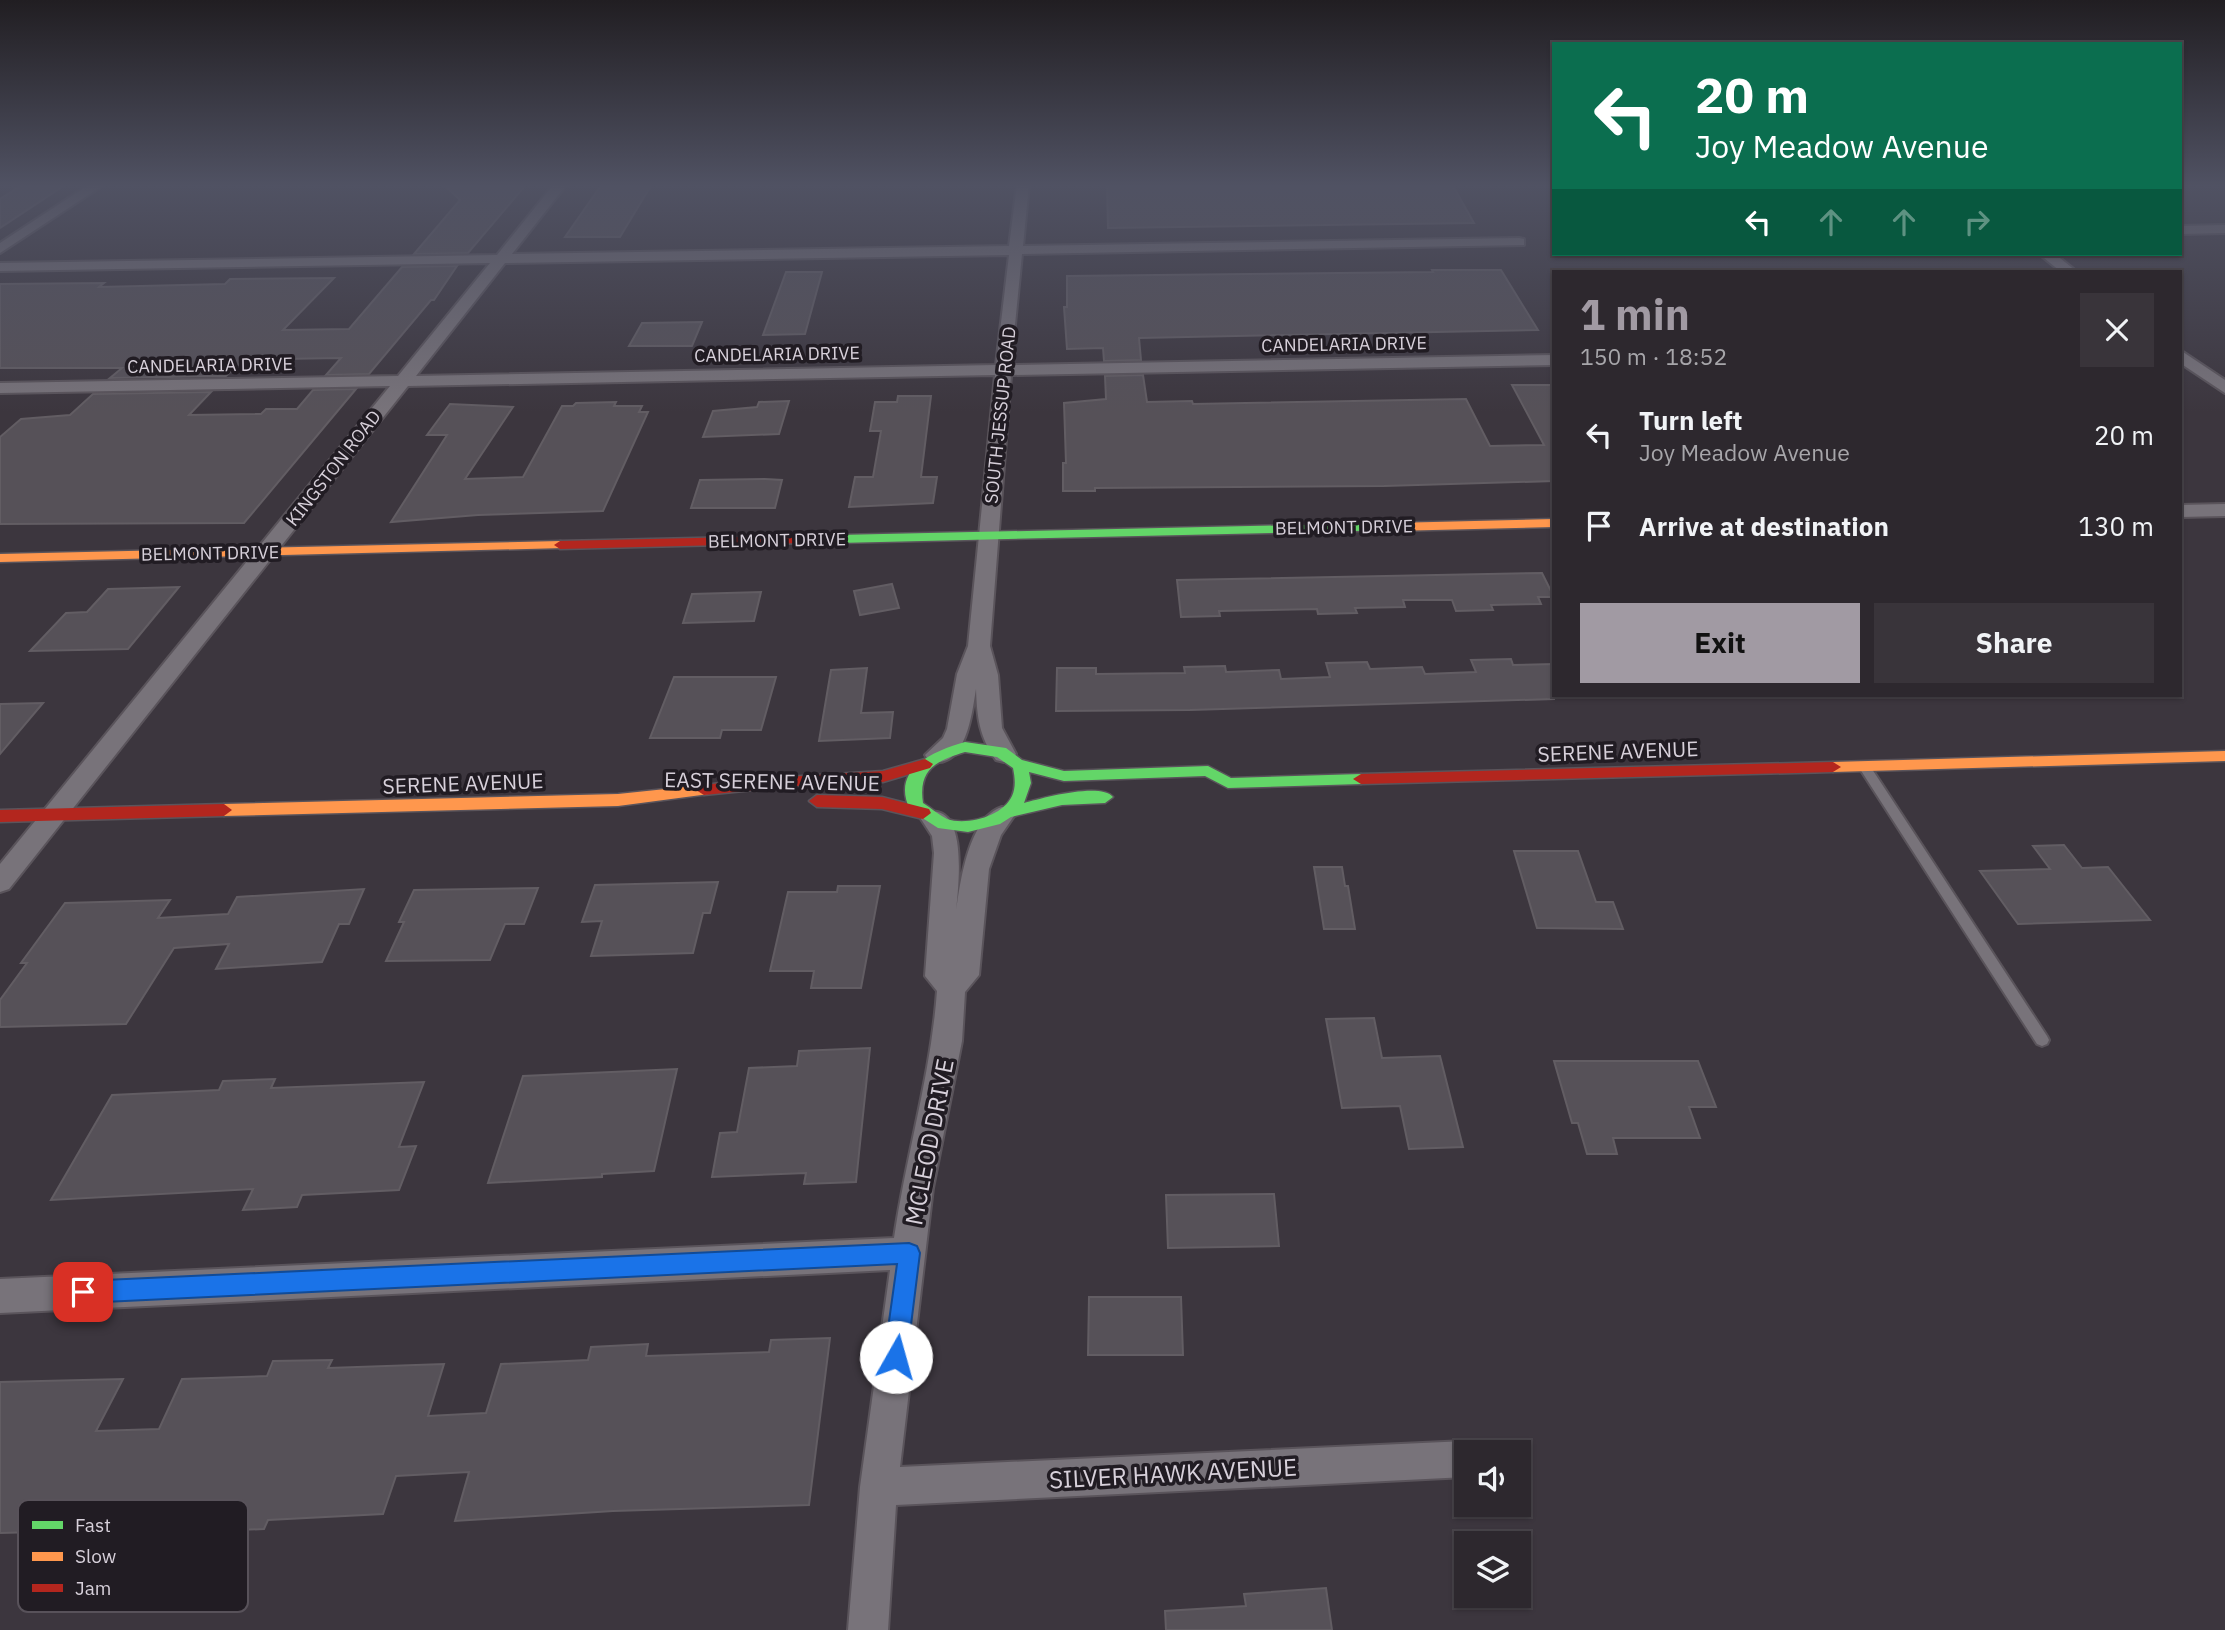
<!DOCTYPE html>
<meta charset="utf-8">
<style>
body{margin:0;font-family:"IBM Plex Sans",sans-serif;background:#39343a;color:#f1f3f6;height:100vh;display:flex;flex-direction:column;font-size:26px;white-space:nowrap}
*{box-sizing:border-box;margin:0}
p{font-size:23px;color:#a7a6aa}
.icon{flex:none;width:38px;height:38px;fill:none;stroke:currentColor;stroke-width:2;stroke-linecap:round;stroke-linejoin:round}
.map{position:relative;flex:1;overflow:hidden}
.details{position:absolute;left:1552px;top:270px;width:630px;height:427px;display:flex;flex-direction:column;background:#2d282e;border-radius:0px;box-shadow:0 2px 5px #0004,0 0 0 2px #48444a}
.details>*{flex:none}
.top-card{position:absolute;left:1552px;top:42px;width:630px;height:214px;border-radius:0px;box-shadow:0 2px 5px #0004,0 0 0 2px #48444a;background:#0b6e4f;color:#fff;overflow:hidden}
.controls{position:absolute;left:1454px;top:1440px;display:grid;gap:14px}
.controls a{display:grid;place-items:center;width:77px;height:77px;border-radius:0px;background:#2d282e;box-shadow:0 2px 5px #0004,0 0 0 2px #48444a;font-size:35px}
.pin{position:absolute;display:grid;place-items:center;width:60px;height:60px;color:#fff;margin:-30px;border-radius:14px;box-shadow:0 4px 10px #0006}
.me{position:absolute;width:77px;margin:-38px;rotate:7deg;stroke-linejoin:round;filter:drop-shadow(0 0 5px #0008)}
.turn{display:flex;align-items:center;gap:24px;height:147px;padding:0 28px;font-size:32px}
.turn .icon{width:91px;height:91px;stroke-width:2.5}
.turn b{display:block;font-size:49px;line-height:60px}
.lanes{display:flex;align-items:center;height:66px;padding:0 28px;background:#0003;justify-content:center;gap:35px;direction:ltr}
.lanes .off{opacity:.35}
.round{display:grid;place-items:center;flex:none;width:74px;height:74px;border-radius:0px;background:#39343a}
.overview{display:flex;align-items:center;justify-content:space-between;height:119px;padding:0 28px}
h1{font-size:42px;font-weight:700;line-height:52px;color:#a19aa3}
.button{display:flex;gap:14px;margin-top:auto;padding:14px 28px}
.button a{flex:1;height:80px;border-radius:0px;background:#a19aa3;color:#111;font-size:28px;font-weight:700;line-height:80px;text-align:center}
.button a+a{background:#39343a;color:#f1f3f6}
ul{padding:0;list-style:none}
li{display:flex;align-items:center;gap:21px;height:91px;padding:0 28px}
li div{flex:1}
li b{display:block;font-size:26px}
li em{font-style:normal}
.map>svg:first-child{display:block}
.building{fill:#565158;stroke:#625d63;stroke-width:2}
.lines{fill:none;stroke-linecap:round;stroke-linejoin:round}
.lane-casing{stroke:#5a545b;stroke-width:4}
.street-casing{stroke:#5a545b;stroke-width:4}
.fast-casing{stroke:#5a545b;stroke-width:3}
.slow-casing{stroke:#5a545b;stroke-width:3}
.jam-casing{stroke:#5a545b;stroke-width:3}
.lane{fill:#78737a;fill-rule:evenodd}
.street{fill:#78737a;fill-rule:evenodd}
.fast{fill:#63d668;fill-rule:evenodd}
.slow{fill:#ff974d;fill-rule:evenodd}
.jam{fill:#b3261e;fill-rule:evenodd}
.route{fill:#1a73e8;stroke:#114b97;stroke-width:2}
.labels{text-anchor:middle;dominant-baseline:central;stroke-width:7;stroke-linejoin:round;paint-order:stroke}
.far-street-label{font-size:18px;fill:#d7d0da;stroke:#211c23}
.street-label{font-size:21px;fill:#d7d0da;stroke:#211c23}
.near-street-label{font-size:24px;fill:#d7d0da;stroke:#211c23}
.key{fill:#211c23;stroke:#58525a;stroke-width:2}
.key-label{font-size:19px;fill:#d7d0da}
</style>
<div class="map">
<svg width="2225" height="1630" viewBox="0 0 2225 1630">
<rect width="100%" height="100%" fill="#3c363e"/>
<!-- building -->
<g class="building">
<path d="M443,184H511L509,187H524L468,253L414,254L460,200Z"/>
<path d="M602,184H652L620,237H565Z"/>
<path d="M1107,184H1452L1474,223L1108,228Z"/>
<path d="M19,187H62L0,228V199Z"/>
<path d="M457,266L434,300H431L369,374L326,375L341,358L279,359L274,363L239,364L226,376L110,378L122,368H0V284L104,283L99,287L225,284L230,279L334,278L283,330L349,329L402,267Z"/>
<path d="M1432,270H1501L1538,330L1139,338L1141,360L1104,361L1103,348L1067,349L1064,307H1067V276L1433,272Z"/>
<path d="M786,272H822L805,334L763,335Z"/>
<path d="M702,322L692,346H629L642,323Z"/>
<path d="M1143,375L1147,402L1192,401L1193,404L1466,399L1490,446L1544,445L1512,385H1554V481L1384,486L1095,488V491H1063V463H1066L1064,403L1106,399L1105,376Z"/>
<path d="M356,389L244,523L0,524V437L21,419L70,415L93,394L211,392L189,415L261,414L266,409H297L313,390Z"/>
<path d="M898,396H931L921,477H937L933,503L849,507L855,477H873L881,431H870L875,402H897Z"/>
<path d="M789,401L779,434L703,437L713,411L757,407L759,402Z"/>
<path d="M616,402L614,406H642L639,412H648L603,511L478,515L391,522L447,435H427L450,404L513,407L465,479L523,477L562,406H573L576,403Z"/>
<path d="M765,479L782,480L775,508H691L700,480Z"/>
<path d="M1542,573L1554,597H1538L1541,604L1491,605L1493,610L1456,611L1452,600H1403L1405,607L1355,608L1357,613L1318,614L1317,609L1219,611L1220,616L1181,617L1177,580Z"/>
<path d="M892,584L899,608L860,615L854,591Z"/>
<path d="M179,587L128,649L30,651L66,613L87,612L108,589Z"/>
<path d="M761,592L754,621L683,623L692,594Z"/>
<path d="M1511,659L1513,665L1554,664V699L1190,710L1056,711L1057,668H1096V674L1185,673L1184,667L1225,666L1226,672L1279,670L1281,679L1330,677L1326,663L1367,662L1370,669L1422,667L1425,674L1476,672L1471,660Z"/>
<path d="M867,668L861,713L893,712L890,738L819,741L831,670Z"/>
<path d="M674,677H776L761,730H722L720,738H650Z"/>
<path d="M43,703L0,754V704Z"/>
<path d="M2064,845L2082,868L2108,867L2150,920L2018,924L1980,871L2050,869L2033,846Z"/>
<path d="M1514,851H1578L1596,902H1613L1623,929L1537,928Z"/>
<path d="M1314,867H1342L1345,886H1348L1355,929H1324Z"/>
<path d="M718,882L710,913H703L693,953L591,956L602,921L582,922L595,885Z"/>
<path d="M838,886H880L861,988H811L814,971H770L788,892H837Z"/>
<path d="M538,888L524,924H505L490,960L386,961L404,922H399L414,890Z"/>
<path d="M364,889L349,924H339L322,962L216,969L229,944L174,948L126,1024L0,1027V1000L27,963H21L65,903L170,900L158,918L228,914L237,897Z"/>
<path d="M1374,1018L1382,1058L1440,1056L1463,1147L1409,1149L1400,1106L1342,1108L1326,1019Z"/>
<path d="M870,1048L856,1182L804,1184L806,1173L712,1177L720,1133L737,1132L749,1068L797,1066L799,1051Z"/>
<path d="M1554,1061H1698L1716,1107H1689L1700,1138H1613L1617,1154H1587L1578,1123H1572Z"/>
<path d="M677,1069L654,1171L602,1174V1177L488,1183L523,1076Z"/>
<path d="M275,1079L271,1088L424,1082L399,1147L416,1146L399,1190L302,1195L297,1207L243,1210L253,1189L51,1200L112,1095L219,1090L223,1081Z"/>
<path d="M1274,1194L1279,1246L1168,1248L1166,1195Z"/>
<path d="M1089,1297H1181L1183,1355H1088Z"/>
<path d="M830,1338L809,1505L613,1511L455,1521L469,1472L396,1476L383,1514L268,1520L264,1529L108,1535L110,1530L0,1533V1382L123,1379L96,1431L159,1429L182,1379L267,1376L273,1361L332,1360L328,1368L444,1364L428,1416L486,1413L501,1364L588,1360L591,1347L648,1344L646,1356L769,1352L771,1340Z"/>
<path d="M1326,1588L1332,1630H1166L1165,1611L1246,1606L1244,1594Z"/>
</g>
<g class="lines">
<defs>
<path id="lane" d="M1864,762L1868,763L2047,1036L2049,1040L2047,1044L2042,1046L2037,1044L1860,769L1858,766Z"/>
<g id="street">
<path d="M90,184H105L0,253V243Z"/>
<path d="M554,184H567L512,254L1009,246L1017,184H1029L1023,246L1519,238L1524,239V245L1022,254L1011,365L1554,355V365L1011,375L990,646L998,675L1002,728L1016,754L1012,760L1004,762L996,760C979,737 977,716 976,689C972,713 966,771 929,761L925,755L943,738L947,729L957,674L968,646L995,375L408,386L9,889L0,892V864L390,386L0,393V383L398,376L490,263L0,271V263L497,255ZM1009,255L996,365L416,376L505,263Z"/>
<path d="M2225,225V233L2180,234V226Z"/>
<path d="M2039,254H2055L2076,271H2060Z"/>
<path d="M2180,350L2225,380V393L2180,363Z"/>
<path d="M2225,504V516L2180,517V505Z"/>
<path d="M1002,807L1011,810L1014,816L1001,835L989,869L979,975L965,992L962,1041L933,1188L900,1467L1466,1441L1479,1446L1482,1452H1466V1477L896,1505L888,1630H848L860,1487L890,1270L0,1313V1279L894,1238C906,1155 931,1075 937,991L925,976L934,853L932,836L921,819L924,813C970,799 958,888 956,912C960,882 969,817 1002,807Z"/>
</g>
<g id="fast">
<path d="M1392,523L1398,527L1396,530L838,543L832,539L838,535Z"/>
<path d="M965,742L1006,748L1022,760L1064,771L1208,766L1231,778L1361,774L1369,779L1361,784L1228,788L1205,776L1064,781L1029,772L1031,783L1024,803C1042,798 1101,782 1113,797L1105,803L1062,805L1011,817L1000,824L968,832L938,828L910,810C890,768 934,751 965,742ZM965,752L997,757L1013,768C1015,778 1016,787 1012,796C1003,816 967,826 947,819C939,815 931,808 923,803C918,769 936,761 965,752Z"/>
</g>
<g id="slow">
<path d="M1554,519V527L1392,531L1386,527L1392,523Z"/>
<path d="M560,541L564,542V548L0,562V554Z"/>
<path d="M2225,751V761L1833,772L1825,767L1833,762Z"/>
<path d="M704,785L709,786L712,790L709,794L618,806L224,816L216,810L224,804L618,794Z"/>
</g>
<g id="jam">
<path d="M838,535L844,539L842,542L560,549L554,545L560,541Z"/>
<path d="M925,759L933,764L930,768L883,782L794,786L704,795L696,790L704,785L756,779L883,771Z"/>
<path d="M1833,762L1841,767L1833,772L1361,784L1353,779L1361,774Z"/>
<path d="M817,795L882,797L929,809L931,813L923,819L882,809L817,807L809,801Z"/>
<path d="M224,804L232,810L224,816L0,822V810Z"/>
</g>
</defs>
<!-- lane casing -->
<use href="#lane" class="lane-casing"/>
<!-- street casing -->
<use href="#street" class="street-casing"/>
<!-- fast casing -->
<use href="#fast" class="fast-casing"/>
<!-- slow casing -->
<use href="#slow" class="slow-casing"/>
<!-- jam casing -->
<use href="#jam" class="jam-casing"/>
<!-- lane -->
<use href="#lane" class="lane"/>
<!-- street -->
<use href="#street" class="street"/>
<!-- fast -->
<use href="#fast" class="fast"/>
<!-- slow -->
<use href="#slow" class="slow"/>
<!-- jam -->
<use href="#jam" class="jam"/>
</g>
<!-- sky -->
<linearGradient id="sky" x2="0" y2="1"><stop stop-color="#211e22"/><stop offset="0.45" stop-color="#505263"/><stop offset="1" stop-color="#505263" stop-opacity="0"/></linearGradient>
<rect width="2225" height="412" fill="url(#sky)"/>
<!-- route -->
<path class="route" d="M909,1243L917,1246L920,1253L907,1357L904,1365L896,1368L888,1365L884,1357L897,1264L83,1303L75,1300L72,1292L75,1284L83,1281Z"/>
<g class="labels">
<!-- far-street labels -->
<g class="far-street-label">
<text transform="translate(1344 344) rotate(-1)">CANDELARIA DRIVE</text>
<text transform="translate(777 354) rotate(-1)">CANDELARIA DRIVE</text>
<text transform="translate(210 365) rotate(-1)">CANDELARIA DRIVE</text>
<text transform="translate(1000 415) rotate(-84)">SOUTH JESSUP ROAD</text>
<text transform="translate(333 468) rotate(-52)">KINGSTON ROAD</text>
<text transform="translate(1344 527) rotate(-1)">BELMONT DRIVE</text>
<text transform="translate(777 540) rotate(-1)">BELMONT DRIVE</text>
<text transform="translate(210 553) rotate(-1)">BELMONT DRIVE</text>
</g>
<!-- street labels -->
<g class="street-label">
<text transform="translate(1618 751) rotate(-2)">SERENE AVENUE</text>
<text transform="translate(772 781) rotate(1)">EAST SERENE AVENUE</text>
<text transform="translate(463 783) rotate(-2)">SERENE AVENUE</text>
</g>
<!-- near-street labels -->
<g class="near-street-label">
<text transform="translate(929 1142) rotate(-79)">MCLEOD DRIVE</text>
<text transform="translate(1173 1473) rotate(-3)">SILVER HAWK AVENUE</text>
</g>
</g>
<!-- legend -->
<rect x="18" y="1500" width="230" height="112" rx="10" class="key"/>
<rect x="32" y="1521" width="31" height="8" fill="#63d668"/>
<rect x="32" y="1552" width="31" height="9" fill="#ff974d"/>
<rect x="32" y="1584" width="31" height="8" fill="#b3261e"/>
<g class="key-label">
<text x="75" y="1532">Fast</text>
<text x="75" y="1563">Slow</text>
<text x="75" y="1595">Jam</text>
</g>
</svg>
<div class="controls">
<a><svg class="icon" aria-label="sound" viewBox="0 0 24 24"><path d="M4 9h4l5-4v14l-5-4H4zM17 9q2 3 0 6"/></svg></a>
<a><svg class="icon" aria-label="layers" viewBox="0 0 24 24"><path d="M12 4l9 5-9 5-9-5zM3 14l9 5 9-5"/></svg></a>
</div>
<div class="pin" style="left:83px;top:1292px;background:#d93025"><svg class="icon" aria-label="arrive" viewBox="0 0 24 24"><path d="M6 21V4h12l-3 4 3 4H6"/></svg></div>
<svg class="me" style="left:896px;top:1357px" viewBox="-20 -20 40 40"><circle r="19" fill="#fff"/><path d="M0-13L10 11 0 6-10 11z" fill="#1a73e8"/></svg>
<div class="top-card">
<div class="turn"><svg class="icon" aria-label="left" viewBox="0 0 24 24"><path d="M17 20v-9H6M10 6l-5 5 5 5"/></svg><div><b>20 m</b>Joy Meadow Avenue</div></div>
<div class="lanes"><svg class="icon" aria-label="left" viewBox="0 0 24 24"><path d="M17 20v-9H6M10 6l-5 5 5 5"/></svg><svg class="icon off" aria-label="ahead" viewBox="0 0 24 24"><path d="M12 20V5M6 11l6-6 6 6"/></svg><svg class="icon off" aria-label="ahead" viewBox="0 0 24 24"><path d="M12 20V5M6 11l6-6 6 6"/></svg><svg class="icon off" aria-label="right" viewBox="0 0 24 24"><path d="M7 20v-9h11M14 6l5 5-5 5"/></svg></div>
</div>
<section class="details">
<div class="overview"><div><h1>1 min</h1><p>150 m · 18:52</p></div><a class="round"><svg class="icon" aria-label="close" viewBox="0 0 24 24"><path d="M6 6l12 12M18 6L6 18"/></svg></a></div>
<ul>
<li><svg class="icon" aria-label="left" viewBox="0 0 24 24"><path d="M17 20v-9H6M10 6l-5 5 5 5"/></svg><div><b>Turn left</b><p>Joy Meadow Avenue</p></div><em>20 m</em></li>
<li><svg class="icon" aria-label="arrive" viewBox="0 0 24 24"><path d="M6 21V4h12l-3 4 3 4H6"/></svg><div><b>Arrive at destination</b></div><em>130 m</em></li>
</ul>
<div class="button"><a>Exit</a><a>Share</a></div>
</section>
</div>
